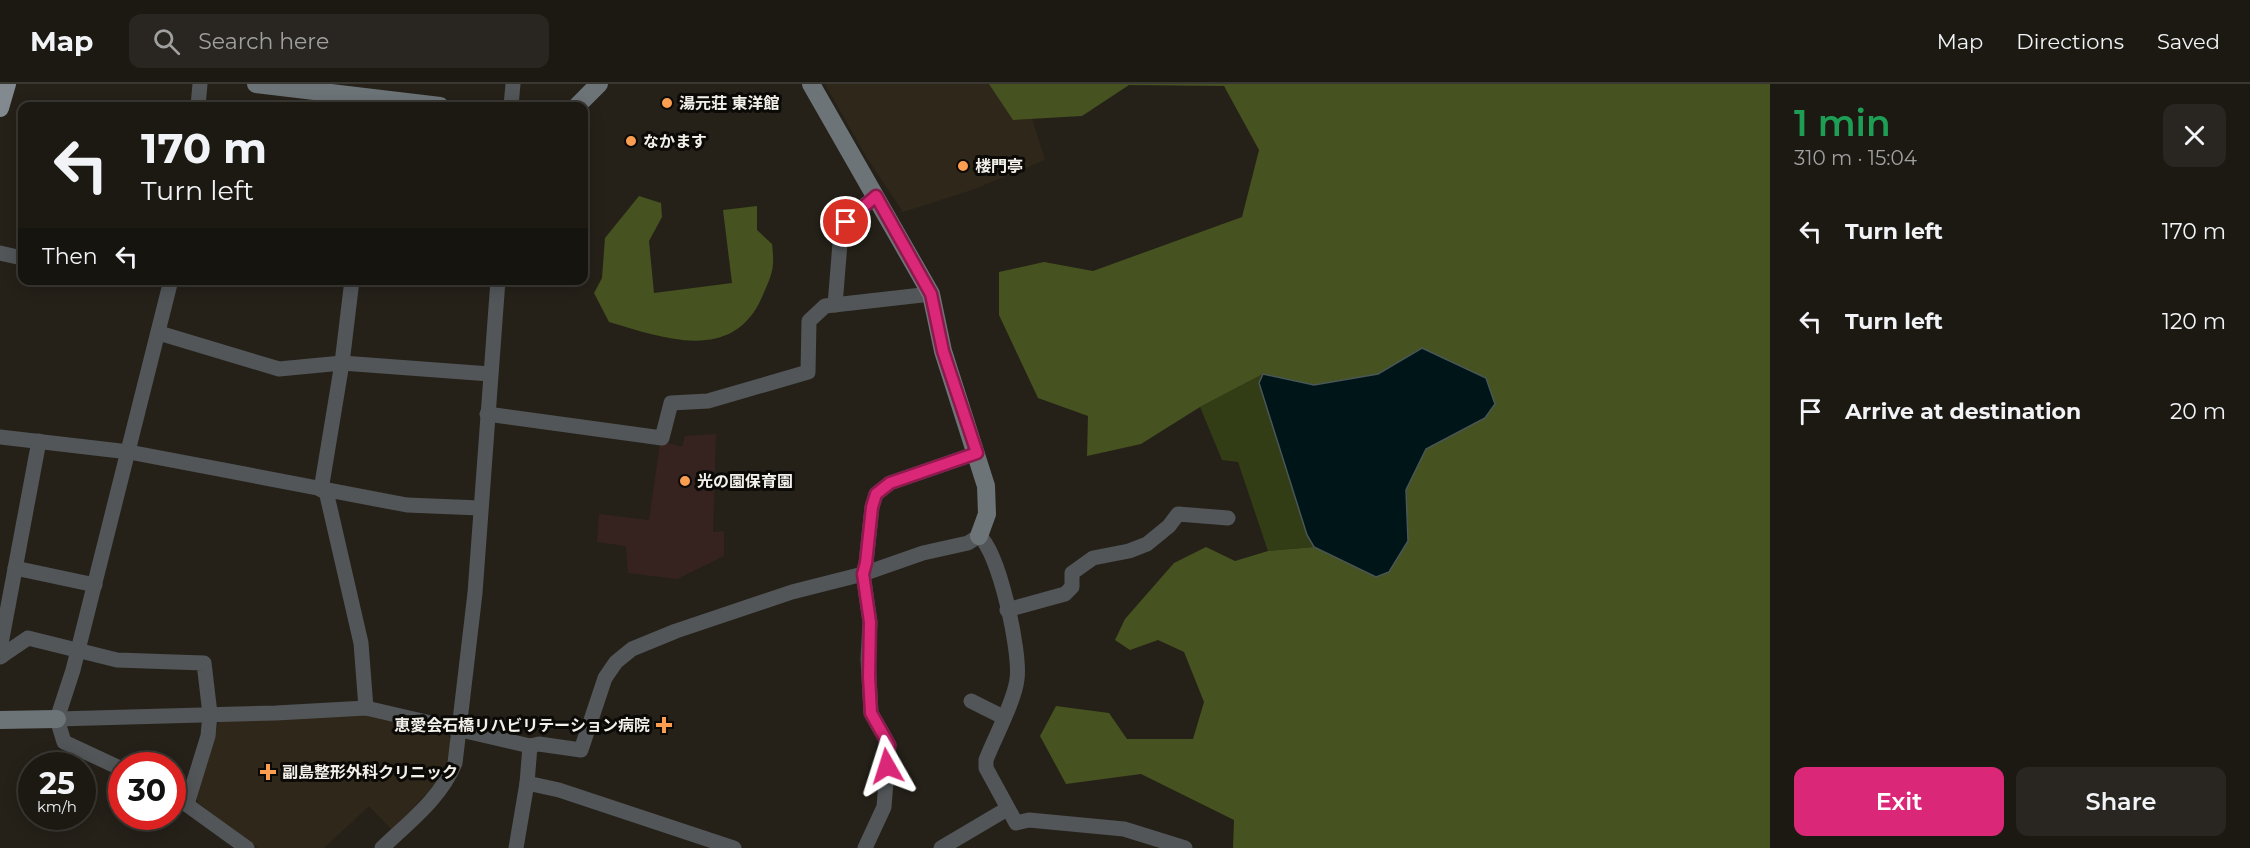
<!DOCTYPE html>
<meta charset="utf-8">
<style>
body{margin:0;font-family:Montserrat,"Noto Sans JP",sans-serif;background:#292621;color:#f1f3f6;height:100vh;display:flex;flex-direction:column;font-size:22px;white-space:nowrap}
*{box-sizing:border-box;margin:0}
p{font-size:20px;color:#a0a0a0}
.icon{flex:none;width:33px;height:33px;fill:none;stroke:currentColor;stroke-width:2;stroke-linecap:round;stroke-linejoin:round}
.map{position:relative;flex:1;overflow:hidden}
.details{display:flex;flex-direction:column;background:#1c1913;width:480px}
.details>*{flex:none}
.banner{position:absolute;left:18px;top:18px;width:570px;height:183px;border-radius:12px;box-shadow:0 3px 15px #0003,0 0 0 2px #3a3833;background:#1c1913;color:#f1f3f6;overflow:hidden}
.speed{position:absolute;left:18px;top:668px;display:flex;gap:12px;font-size:30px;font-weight:700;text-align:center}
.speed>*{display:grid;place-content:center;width:78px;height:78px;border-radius:50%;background:#1c1913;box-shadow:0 3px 15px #0003,0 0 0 2px #3a3833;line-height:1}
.speed small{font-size:15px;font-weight:400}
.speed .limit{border:9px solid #d22;background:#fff;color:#111}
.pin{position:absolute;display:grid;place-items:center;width:51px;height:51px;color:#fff;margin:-26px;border:3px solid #fff;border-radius:50%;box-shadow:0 2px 6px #0007}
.me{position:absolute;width:66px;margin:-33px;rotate:354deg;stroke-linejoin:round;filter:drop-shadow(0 0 4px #0008)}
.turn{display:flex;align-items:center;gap:21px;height:126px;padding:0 24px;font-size:27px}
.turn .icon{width:78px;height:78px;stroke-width:2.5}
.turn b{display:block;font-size:42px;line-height:51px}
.then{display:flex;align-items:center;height:57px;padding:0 24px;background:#0003;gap:12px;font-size:22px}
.round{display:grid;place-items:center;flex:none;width:63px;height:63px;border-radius:12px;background:#292621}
.head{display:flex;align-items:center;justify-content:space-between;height:102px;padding:0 24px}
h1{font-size:36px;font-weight:600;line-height:45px;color:#1e9e55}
.button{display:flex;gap:12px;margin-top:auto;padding:12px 24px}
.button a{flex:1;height:69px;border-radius:12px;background:#db2777;color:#fff;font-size:24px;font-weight:600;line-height:69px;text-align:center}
.button a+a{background:#292621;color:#f1f3f6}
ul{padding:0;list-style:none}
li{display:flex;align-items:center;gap:18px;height:90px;padding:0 24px}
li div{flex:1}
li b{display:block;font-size:22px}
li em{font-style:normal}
header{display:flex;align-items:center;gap:36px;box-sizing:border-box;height:84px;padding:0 30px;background:#1c1913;border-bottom:2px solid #3a3833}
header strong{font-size:28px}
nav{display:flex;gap:33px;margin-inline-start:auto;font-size:21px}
.search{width:420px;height:54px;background:#292621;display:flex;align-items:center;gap:15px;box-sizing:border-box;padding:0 21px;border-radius:12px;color:#a0a0a0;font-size:22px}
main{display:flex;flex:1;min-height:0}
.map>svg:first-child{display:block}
.built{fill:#2f271a}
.education{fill:#36231f}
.green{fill:#323c15}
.forest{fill:#46521f}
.water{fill:#001518;stroke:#495757;stroke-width:1.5}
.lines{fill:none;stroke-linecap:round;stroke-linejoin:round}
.street{stroke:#525659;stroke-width:15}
.secondary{stroke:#6d7478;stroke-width:18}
.primary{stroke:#828a90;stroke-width:18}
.route-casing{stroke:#8e194d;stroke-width:15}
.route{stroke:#db2777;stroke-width:10}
.poi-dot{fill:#fb9e51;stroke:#0c0a07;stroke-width:2}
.labels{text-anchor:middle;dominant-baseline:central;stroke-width:6;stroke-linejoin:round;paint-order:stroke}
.poi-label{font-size:16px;font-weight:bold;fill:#f3f0ea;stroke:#0c0a07;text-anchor:start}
</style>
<header>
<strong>Map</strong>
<div class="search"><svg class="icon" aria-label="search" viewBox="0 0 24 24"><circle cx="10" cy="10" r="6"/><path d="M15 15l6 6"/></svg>Search here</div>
<nav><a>Map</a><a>Directions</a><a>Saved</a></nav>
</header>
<main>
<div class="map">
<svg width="1770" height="764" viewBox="0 0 1770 764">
<rect width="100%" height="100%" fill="#252119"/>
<!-- built -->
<g class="built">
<path d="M825,0H1021L1045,76L972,106L903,128L867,74Z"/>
<path d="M365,628L448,651L453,660L449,680L443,692L392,746L369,722L324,764H258L197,718V702L220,635Z"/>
</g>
<!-- education -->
<path class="education" d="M716,350L713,448L724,447V472L677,495L628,489L626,462L597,458L599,430L649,436L660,359L665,358L682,363L685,352Z"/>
<!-- green -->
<path class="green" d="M1263,290L1259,299L1307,451L1314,463L1268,467L1238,378L1222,376L1200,323Z"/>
<!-- forest -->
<g class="forest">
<path d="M989,0H1770V764H1233L1234,736L1141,690L1066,700L1040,652L1056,622L1109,629L1127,655H1193L1204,618L1184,568L1158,556L1130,566L1115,556L1125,535L1174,479L1206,463L1235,477L1268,467L1314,463L1376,493L1408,457L1406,406L1426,365L1485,334L1422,264L1378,290L1314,301L1263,290L1200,323L1141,360L1087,372L1088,332L1038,314L999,231V188L1044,178L1093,187L1242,133L1259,66L1224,2L1129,1L1082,32L1013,36Z"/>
<path d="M639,112L661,119L662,133L649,157L654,209L732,199L723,126L757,122V146L772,160C775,186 772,190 762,213C733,280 663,254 609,238L594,209L602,194L605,154Z"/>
</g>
<!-- water -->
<path class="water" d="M1422,264L1486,294L1495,320L1485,334L1426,365L1406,406L1408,457L1389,488L1376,493L1314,463L1307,451L1259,299L1263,290L1314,301L1378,290Z"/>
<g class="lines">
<!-- street -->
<g class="street">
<path d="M198,22L200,0"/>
<path d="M511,22L513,0"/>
<path d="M0,169L22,174"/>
<path d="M835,221L841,147L851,132L876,112"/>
<path d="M159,249L279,285L342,279L490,290"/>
<path d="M487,330L662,354L671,319L708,317L808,288L809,237L825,222L931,210"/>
<path d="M0,353L129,368L407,421L480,424"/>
<path d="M321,406L342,279L352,196"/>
<path d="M326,407L361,559L366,624"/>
<path d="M15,484L95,501"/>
<path d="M1007,526L1065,510L1072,503V489L1093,474L1129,467L1147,460L1169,442L1178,430L1228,434"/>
<path d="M2,572L0,565L39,357"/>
<path d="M0,573L28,554L117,576L204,579L210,630L208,652L187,720"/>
<path d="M971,617L1003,633"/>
<path d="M57,635L276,629L366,624L530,662L539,660L581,666L605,594L616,578L632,565L676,547L792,508L863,490L923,469L968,459L979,452C999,467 1021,569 1017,595C1015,616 994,655 986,676V684L1016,739L1029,736L1124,745L1185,764"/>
<path d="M122,685L64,658L57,635L73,586L171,196"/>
<path d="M527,699L559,706L734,764"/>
<path d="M172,710L247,764"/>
<path d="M382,764C409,738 441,714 455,679L475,509L498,196"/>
<path d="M516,764L527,699L530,662"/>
<path d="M865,764L884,723L889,661L871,629L868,575L870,538L863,490L866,479L872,423L876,410L890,399L977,369"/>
<path d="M941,764L1007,725"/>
</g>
<!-- secondary -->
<g class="secondary">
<path d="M256,0L440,22"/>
<path d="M811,0L931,210L943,267L986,402L987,430L979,452"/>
<path d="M577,22L599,0"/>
<path d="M0,636L57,635"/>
</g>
<!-- primary -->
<path class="primary" d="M0,24L7,0"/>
</g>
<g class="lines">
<defs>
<path id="route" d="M846,138L876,112L931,210L943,267L977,369L890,399L876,410L872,423L866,479L863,490L870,538L869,592L871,629L889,661L887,682"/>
</defs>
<!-- route casing -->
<use href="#route" class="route-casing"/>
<!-- route -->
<use href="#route" class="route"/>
</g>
<!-- markers -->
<g class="poi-dot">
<circle cx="667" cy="19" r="6"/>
<circle cx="631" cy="57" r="6"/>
<circle cx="963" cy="82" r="6"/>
<circle cx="685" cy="397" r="6"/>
<path d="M661 632h6v6h6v6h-6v6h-6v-6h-6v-6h6z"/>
<path d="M265 679h6v6h6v6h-6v6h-6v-6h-6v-6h6z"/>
</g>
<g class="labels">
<!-- poi labels -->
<g class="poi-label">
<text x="679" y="19">湯元荘 東洋館</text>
<text x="643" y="57">なかます</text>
<text x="975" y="82">楼門亭</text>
<text x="697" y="397">光の園保育園</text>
<text x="650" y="641" text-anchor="end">恵愛会石橋リハビリテーション病院</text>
<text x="282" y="688">副島整形外科クリニック</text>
</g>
</g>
</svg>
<div class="speed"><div>25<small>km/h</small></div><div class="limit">30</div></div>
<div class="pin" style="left:846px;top:138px;background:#d93025"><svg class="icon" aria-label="arrive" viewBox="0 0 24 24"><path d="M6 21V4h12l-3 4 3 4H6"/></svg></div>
<svg class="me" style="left:887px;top:682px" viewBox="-20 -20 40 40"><path d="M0-17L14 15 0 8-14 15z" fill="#db2777" stroke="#fff" stroke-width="4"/></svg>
<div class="banner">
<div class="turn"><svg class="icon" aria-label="left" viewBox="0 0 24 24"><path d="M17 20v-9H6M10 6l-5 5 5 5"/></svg><div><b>170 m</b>Turn left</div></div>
<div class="then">Then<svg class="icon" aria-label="left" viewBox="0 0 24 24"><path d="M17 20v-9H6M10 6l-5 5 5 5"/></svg></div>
</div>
</div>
<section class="details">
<div class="head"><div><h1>1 min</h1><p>310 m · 15:04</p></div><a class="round"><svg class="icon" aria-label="close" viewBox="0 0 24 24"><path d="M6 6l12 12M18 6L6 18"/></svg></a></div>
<ul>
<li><svg class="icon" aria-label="left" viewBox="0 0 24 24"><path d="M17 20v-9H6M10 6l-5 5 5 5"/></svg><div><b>Turn left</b></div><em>170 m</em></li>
<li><svg class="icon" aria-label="left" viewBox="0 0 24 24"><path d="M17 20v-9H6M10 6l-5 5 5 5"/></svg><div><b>Turn left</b></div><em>120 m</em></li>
<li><svg class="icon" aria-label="arrive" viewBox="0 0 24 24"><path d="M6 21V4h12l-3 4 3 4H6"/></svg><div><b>Arrive at destination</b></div><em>20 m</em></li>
</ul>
<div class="button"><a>Exit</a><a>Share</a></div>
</section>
</main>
